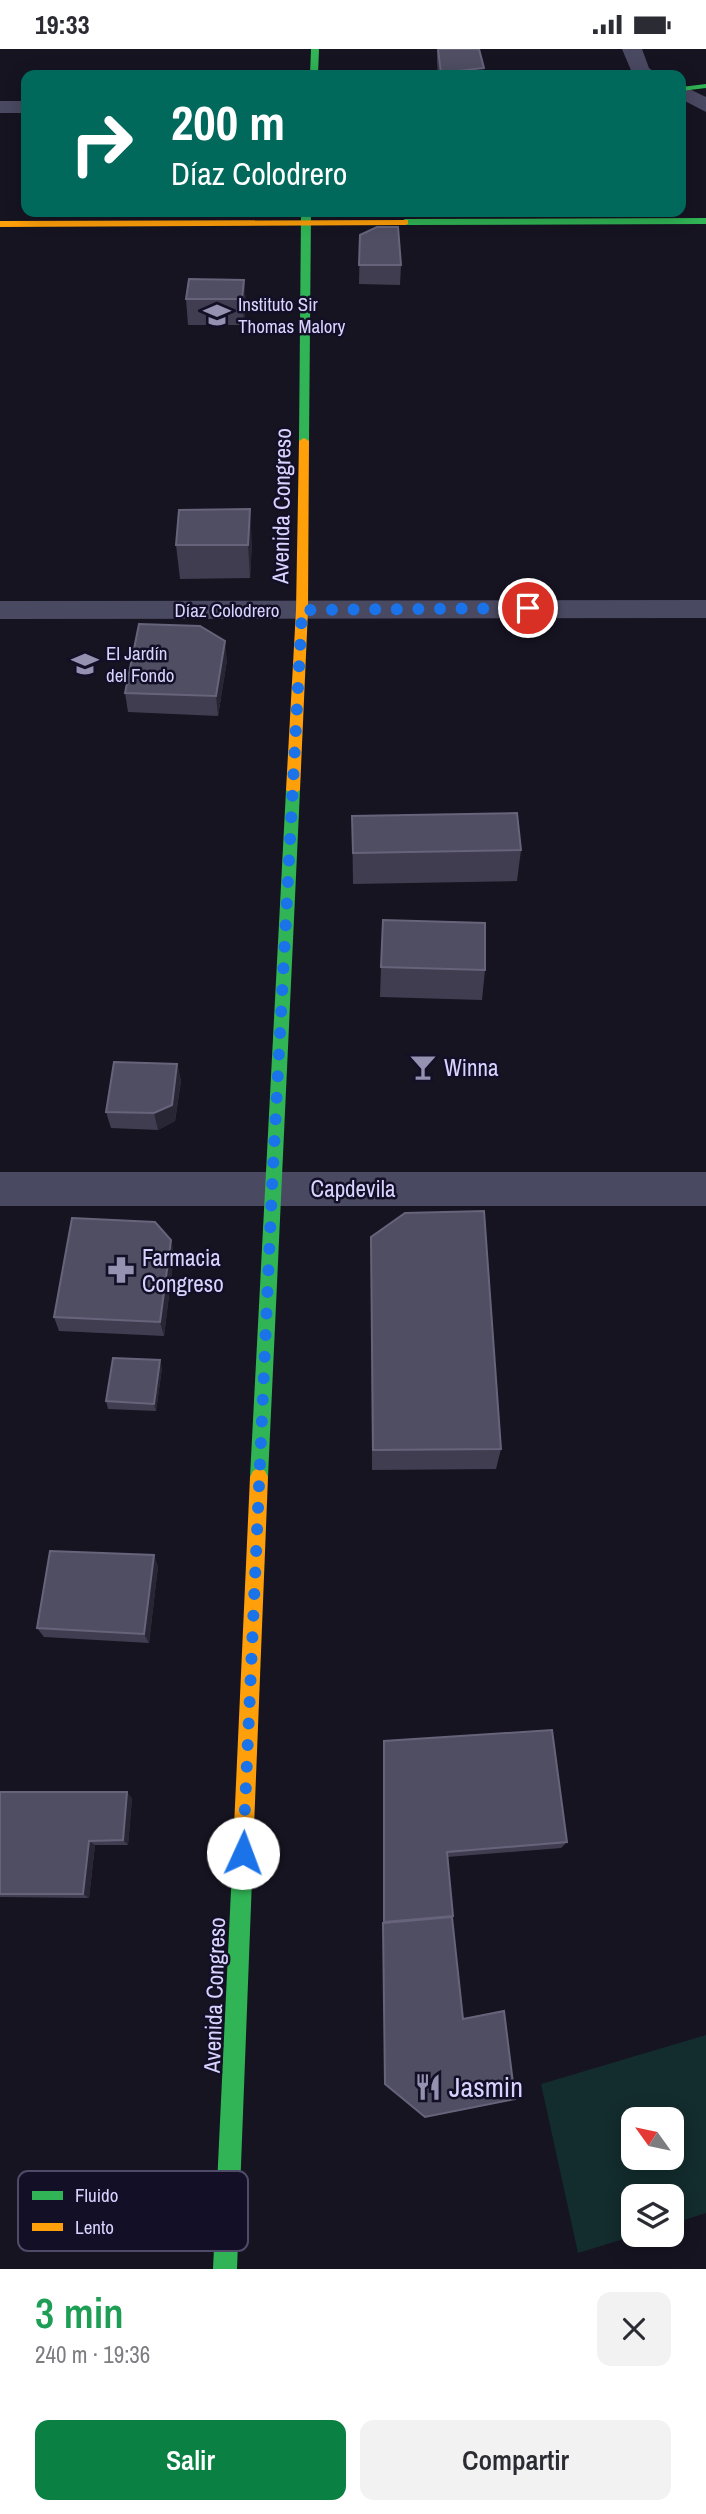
<!DOCTYPE html>
<html lang="es">
<meta charset="utf-8">
<style>
body{margin:0;font-family:"Archivo Narrow",sans-serif;background:#f2f2f3;color:#2b2b33;height:100vh;display:flex;flex-direction:column;font-size:26px;white-space:nowrap}
*{box-sizing:border-box;margin:0}
p{font-size:23px;color:#7c7c81}
.icon{flex:none;width:38px;height:38px;fill:none;stroke:currentColor;stroke-width:2;stroke-linecap:round;stroke-linejoin:round}
.map{position:relative;height:2220px;overflow:hidden}
.drawer{display:flex;flex-direction:column;background:#fff;flex:1}
.drawer>*{flex:none}
.hud{position:absolute;left:21px;top:21px;width:665px;height:147px;border-radius:14px;box-shadow:0 4px 18px #0003;background:#00695c;color:#fff;overflow:hidden}
.needle{width:46px;rotate:303deg}
.controls{position:absolute;left:621px;top:2058px;display:grid;gap:14px}
.controls a{display:grid;place-items:center;width:63px;height:63px;border-radius:14px;background:#fff;box-shadow:0 4px 18px #0003;font-size:35px}
.pin{position:absolute;display:grid;place-items:center;width:60px;height:60px;color:#fff;margin:-30px;border:4px solid #fff;border-radius:50%;box-shadow:0 2px 7px #0007}
.me{position:absolute;width:77px;margin:-38px;rotate:2deg;stroke-linejoin:round;filter:drop-shadow(0 0 5px #0008)}
.turn{display:flex;align-items:center;gap:24px;height:147px;padding:0 35px;font-size:32px}
.turn .icon{width:91px;height:91px;stroke-width:2.5}
.turn b{display:block;font-size:49px;line-height:60px}
.round{display:grid;place-items:center;flex:none;width:74px;height:74px;border-radius:14px;background:#f2f2f3}
.overview{display:flex;align-items:center;justify-content:space-between;height:119px;padding:0 35px}
h1{font-size:42px;font-weight:600;line-height:52px;color:#1e9e55}
.button{display:flex;gap:14px;margin-top:auto;padding:14px 35px}
.button a{flex:1;height:80px;border-radius:14px;background:#0b8043;color:#fff;font-size:28px;font-weight:600;line-height:80px;text-align:center}
.button a+a{background:#f2f2f3;color:#2b2b33}
.status{display:flex;justify-content:space-between;align-items:center;height:49px;padding:0 35px;background:#fff;direction:ltr}
.status svg{height:19px;fill:currentColor}
.map>svg:first-child{display:block}
.green{fill:#132c2d;fill-rule:evenodd}
.lines{fill:none;stroke-linecap:round;stroke-linejoin:round}
.street{fill:#4a4962;fill-rule:evenodd}
.fast{fill:#30b455;fill-rule:evenodd}
.slow{fill:#ff9f0a;fill-rule:evenodd}
.wall{fill:#403d50}
.shaded-wall{fill:#282635}
.building{fill:#504e63;stroke:#66637b;stroke-width:2}
.route{stroke:#1a73e8;stroke-width:12;stroke-dasharray:0 21.6}
.labels{text-anchor:middle;dominant-baseline:central;stroke-width:5;stroke-linejoin:round;paint-order:stroke}
.far-poi-label{font-size:19px;fill:#d9d4ff;stroke:#130f26;text-anchor:start}
.far-street-label{font-size:19px;fill:#d9d4ff;stroke:#130f26}
.street-label{font-size:23px;fill:#d9d4ff;stroke:#130f26}
.poi-label{font-size:23px;fill:#d9d4ff;stroke:#130f26;text-anchor:start}
.near-poi-label{font-size:28px;fill:#d9d4ff;stroke:#130f26;text-anchor:start}
.key{fill:#130f26;stroke:#4e4a67;stroke-width:2}
.key-label{font-size:19px;fill:#d9d4ff}
</style>
<div class="status"><b>19:33</b><svg viewBox="0 0 49 12"><path d="M0 12V9h3v3zM5 12V6h3v6zM10 12V3h3v9zM15 12V0h3v12zM26 1h20v11H26zM47 4h2v5h-2z"/></svg></div>
<div class="map">
<svg width="706" height="2220" viewBox="0 0 706 2220">
<rect width="100%" height="100%" fill="#161421"/>
<!-- green -->
<path class="green" d="M706,1986V2164L672,2175V2147H634V2186H637L578,2204L541,2035ZM634,2070H672V2109H634Z"/>
<g class="lines">
<!-- street -->
<g class="street">
<path d="M622,0H642L649,19L658,26H633Z"/>
<path d="M681,36L706,48V63L681,50Z"/>
<rect x="0" y="52" width="26" height="12"/>
<path d="M706,551V569L0,570V552Z"/>
<rect x="0" y="1123" width="706" height="34"/>
</g>
<!-- fast -->
<g class="fast">
<path d="M311,0H319L318,26H310Z"/>
<path d="M706,35V39L681,42V38Z"/>
<path d="M301,163H311L309,392L304,395L299,392Z"/>
<path d="M706,169V175L405,176L400,173L405,170Z"/>
<path d="M293,736L300,741L268,1428L265,1434L259,1437L253,1434L250,1428L286,741Z"/>
<path d="M244,1768L251,1771L254,1778L237,2220H213L234,1778L237,1771Z"/>
</g>
<!-- slow -->
<g class="slow">
<path d="M408,171V175L405,176L0,178V172Z"/>
<path d="M304,389L309,392L308,561L300,741L293,746L286,741L296,561L299,392Z"/>
<path d="M259,1419L265,1422L268,1428L254,1778L251,1785L244,1788L237,1785L234,1778L250,1428L253,1422Z"/>
</g>
</g>
<!-- wall -->
<g class="wall">
<path d="M437,0H479L484,19V26H438L437,13Z"/>
<path d="M360,186L401,216L400,236L359,235Z"/>
<path d="M244,231L246,257L244,276H188L186,250Z"/>
<path d="M252,493L250,529L180,530L176,496Z"/>
<path d="M227,611L218,667L128,663L125,644Z"/>
<path d="M352,767L521,801L517,832L353,835Z"/>
<path d="M381,918L485,921L482,951L380,948Z"/>
<path d="M177,1015L181,1032L175,1072L158,1081L111,1079L106,1063Z"/>
<path d="M371,1188L501,1400L496,1420L372,1421Z"/>
<path d="M171,1191L174,1206L164,1287L59,1282L54,1268Z"/>
<path d="M162,1319L156,1362L108,1360L106,1352Z"/>
<path d="M158,1517L149,1594L44,1588L37,1579Z"/>
<path d="M384,1692L567,1793L561,1799L447,1808L452,1868L385,2035L383,1877Z"/>
<path d="M0,1743L132,1749L128,1796H95L89,1849L0,1848Z"/>
</g>
<!-- shaded-wall -->
<g class="shaded-wall">
<path d="M484,19V26H441V24Z"/>
<path d="M244,231L246,257L244,276L242,250Z"/>
<path d="M250,460L252,493L250,529L248,496Z"/>
<path d="M225,592L227,611L218,667L216,647Z"/>
<path d="M177,1015L181,1032L175,1072L158,1081L154,1064Z"/>
<path d="M171,1191L174,1206L164,1287L160,1273Z"/>
<path d="M160,1311L162,1319L156,1362L154,1355Z"/>
<path d="M154,1506L158,1517L149,1594L144,1585Z"/>
<path d="M127,1743L132,1749L128,1796L123,1791Z"/>
<path d="M89,1792L95,1796L89,1849L83,1845Z"/>
</g>
<!-- building -->
<g class="building">
<path d="M438,0H479L484,19L441,24Z"/>
<path d="M377,178H398L401,216H359L360,186Z"/>
<path d="M189,230L244,231L242,250H186Z"/>
<path d="M250,460L248,496H176L179,461Z"/>
<path d="M139,575L200,577L225,592L216,647L125,644Z"/>
<path d="M517,764L521,801L353,804L352,767Z"/>
<path d="M383,871L485,874V921L381,918Z"/>
<path d="M114,1013L177,1015L172,1056L154,1064L106,1063Z"/>
<path d="M484,1162L501,1400L373,1401L371,1188L405,1164Z"/>
<path d="M72,1169L155,1173L171,1191L160,1273L54,1268Z"/>
<path d="M113,1309L160,1311L154,1355L106,1352Z"/>
<path d="M50,1502L154,1506L144,1585L37,1579Z"/>
<path d="M552,1681L567,1793L447,1803L453,1867L384,1873V1692Z"/>
<path d="M0,1743H127L123,1791L89,1792L83,1845H0Z"/>
<path d="M452,1868L463,1970L504,1962L515,2050L425,2068L385,2035L383,1874Z"/>
</g>
<g class="lines">
<!-- route -->
<path class="route" d="M243,1804L272,1139L302,561L528,559"/>
</g>
<!-- icons -->
<defs>
<symbol id="school-bare" viewBox="-9 -9 18 18"><path d="M0-5L7-2L0 1L-7-2ZM-4 1L0 2.5L4 1V4Q0 6-4 4Z" fill="#9591b1" stroke="#130f26" stroke-width="2.5" paint-order="stroke"/></symbol>
<symbol id="bar-bare" viewBox="-9 -9 18 18"><path d="M-6-5H6L.8 .8V4.5H3.5V6h-7V4.5H-.8V.8Z" fill="#9591b1" stroke="#130f26" stroke-width="2.5" paint-order="stroke"/></symbol>
<symbol id="pharmacy-bare" viewBox="-9 -9 18 18"><path d="M-2-6h4v4h4v4h-4v4h-4v-4h-4v-4h4Z" fill="#9591b1" stroke="#130f26" stroke-width="2.5" paint-order="stroke"/></symbol>
<symbol id="restaurant-bare" viewBox="-9 -9 18 18"><path d="M-5-6h1v4h1v-4h1v4h1v-4h1v5L-1.5 .5V6h-2V.5L-5-1ZM5-6V6H3V1.5H1.5Q1.5-4 5-6Z" fill="#9591b1" stroke="#130f26" stroke-width="2.5" paint-order="stroke"/></symbol>
</defs>
<g fill-rule="evenodd">
<use href="#school-bare" x="198" y="247" width="38" height="38"/>
<use href="#school-bare" x="66" y="596" width="38" height="38"/>
<use href="#bar-bare" x="404" y="999" width="38" height="38"/>
<use href="#pharmacy-bare" x="102" y="1202" width="38" height="38"/>
<use href="#restaurant-bare" x="409" y="2019" width="38" height="38"/>
</g>
<g class="labels">
<!-- far-poi labels -->
<g class="far-poi-label">
<text x="238" y="255">Instituto Sir<tspan x="238" dy="22">Thomas Malory</tspan></text>
<text x="106" y="604">El Jardín<tspan x="106" dy="22">del Fondo</tspan></text>
</g>
<!-- far-street labels -->
<g class="far-street-label">
<text x="227" y="561">Díaz Colodrero</text>
</g>
<!-- street labels -->
<g class="street-label">
<text transform="translate(281 457) rotate(-89)">Avenida Congreso</text>
<text x="353" y="1139">Capdevila</text>
<text transform="translate(214 1946) rotate(-88)">Avenida Congreso</text>
</g>
<!-- poi labels -->
<g class="poi-label">
<text x="444" y="1018">Winna</text>
<text x="142" y="1208">Farmacia<tspan x="142" dy="26">Congreso</tspan></text>
</g>
<!-- near-poi labels -->
<g class="near-poi-label">
<text x="449" y="2038">Jasmin</text>
</g>
</g>
<!-- legend -->
<rect x="18" y="2122" width="230" height="80" rx="10" class="key"/>
<rect x="32" y="2142" width="31" height="9" fill="#30b455"/>
<rect x="32" y="2174" width="31" height="8" fill="#ff9f0a"/>
<g class="key-label">
<text x="75" y="2153">Fluido</text>
<text x="75" y="2185">Lento</text>
</g>
</svg>
<div class="controls">
<a><svg class="needle" viewBox="-14 -14 28 28"><path d="M0-13l5 13h-10z" fill="#e53935"/><path d="M0 13l5-13h-10z" fill="#7c7c81"/></svg></a>
<a><svg class="icon" aria-label="layers" viewBox="0 0 24 24"><path d="M12 4l9 5-9 5-9-5zM3 14l9 5 9-5"/></svg></a>
</div>
<div class="pin" style="left:528px;top:559px;background:#d93025"><svg class="icon" aria-label="arrive" viewBox="0 0 24 24"><path d="M6 21V4h12l-3 4 3 4H6"/></svg></div>
<svg class="me" style="left:243px;top:1804px" viewBox="-20 -20 40 40"><circle r="19" fill="#fff"/><path d="M0-13L10 11 0 6-10 11z" fill="#1a73e8"/></svg>
<div class="hud">
<div class="turn"><svg class="icon" aria-label="right" viewBox="0 0 24 24"><path d="M7 20v-9h11M14 6l5 5-5 5"/></svg><div><b>200 m</b>Díaz Colodrero</div></div>
</div>
</div>
<section class="drawer">
<div class="overview"><div><h1>3 min</h1><p>240 m · 19:36</p></div><a class="round"><svg class="icon" aria-label="close" viewBox="0 0 24 24"><path d="M6 6l12 12M18 6L6 18"/></svg></a></div>
<div class="button"><a>Salir</a><a>Compartir</a></div>
</section>
